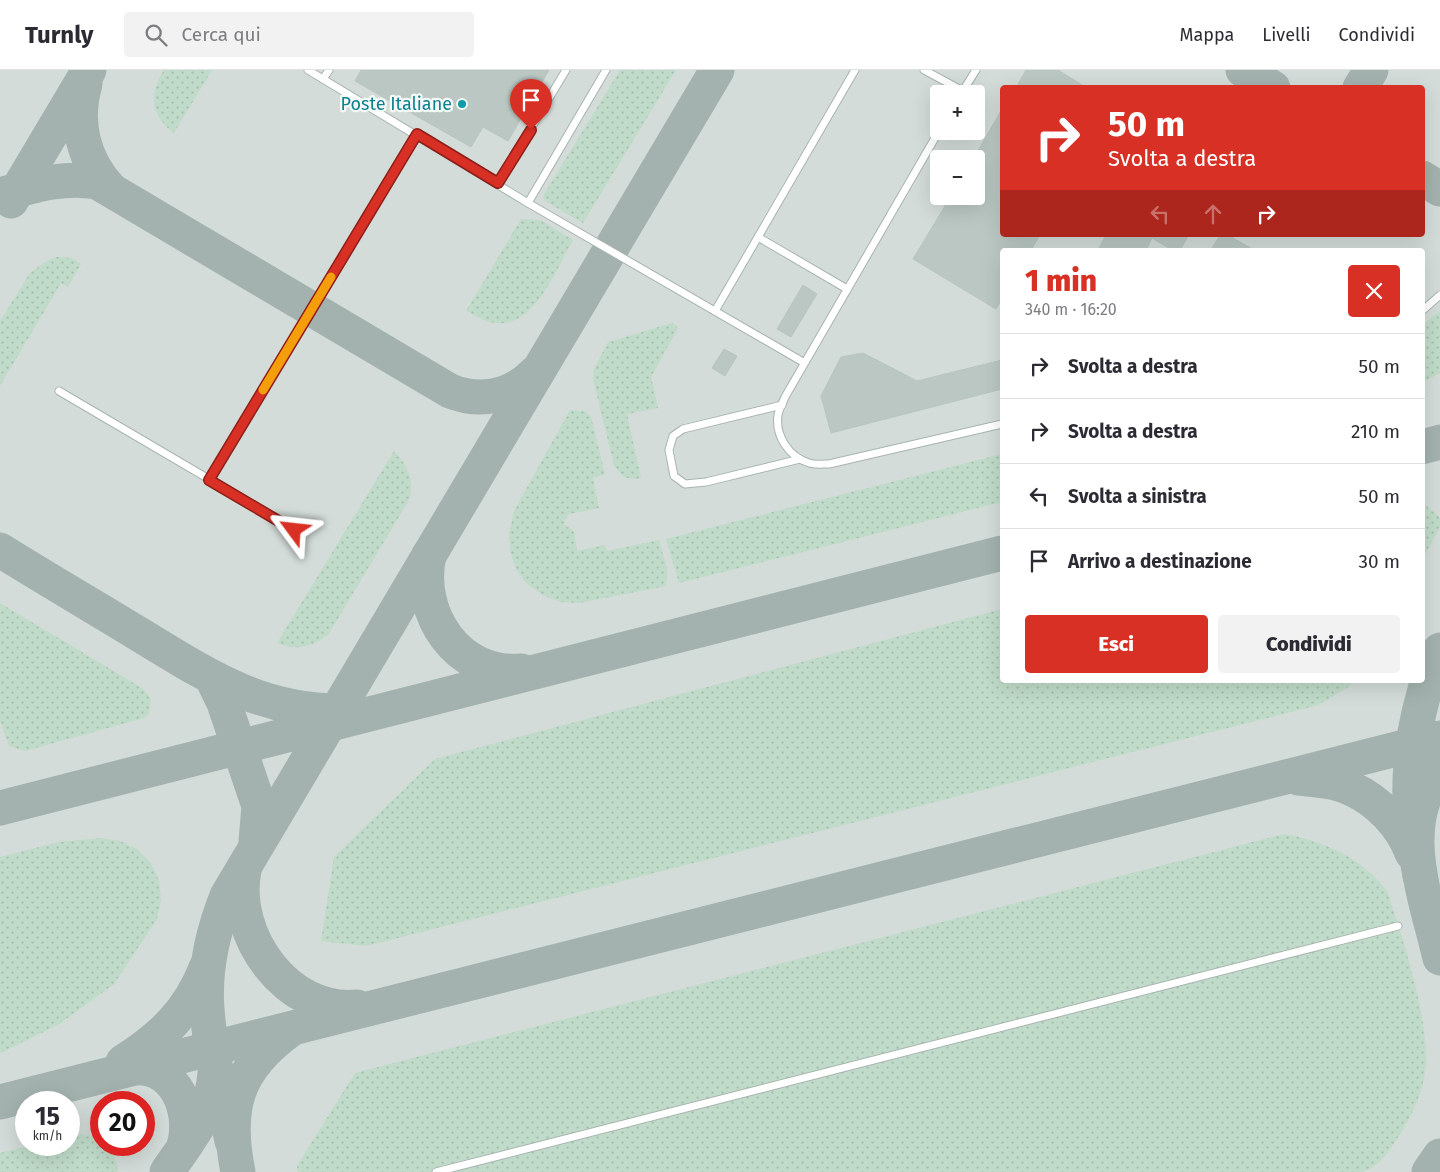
<!DOCTYPE html>
<html lang="it">
<meta charset="utf-8">
<style>
body{margin:0;font-family:"Fira Sans",sans-serif;background:#f2f2f3;color:#2b2b33;height:100vh;display:flex;flex-direction:column;font-size:19px;white-space:nowrap}
*{box-sizing:border-box;margin:0}
p{font-size:16px;color:#7c7c81}
.icon{flex:none;width:28px;height:28px;fill:none;stroke:currentColor;stroke-width:2;stroke-linecap:round;stroke-linejoin:round}
.map{position:relative;flex:1;overflow:hidden}
.panel{position:absolute;left:1000px;top:178px;width:425px;height:435px;display:flex;flex-direction:column;background:#fff;border-radius:5px;box-shadow:0 5px 20px #0002}
.panel>*{flex:none}
.banner{position:absolute;left:1000px;top:15px;width:425px;height:152px;border-radius:5px;box-shadow:0 5px 20px #0002;background:#d93025;color:#fff;overflow:hidden}
.buttons{position:absolute;left:930px;top:15px;display:grid;gap:10px}
.buttons a{display:grid;place-items:center;width:55px;height:55px;border-radius:5px;background:#fff;box-shadow:0 5px 20px #0002;font-size:25px}
.speed{position:absolute;left:15px;top:1021px;display:flex;gap:10px;font-size:25px;font-weight:700;text-align:center}
.speed>*{display:grid;place-content:center;width:65px;height:65px;border-radius:50%;background:#fff;box-shadow:0 5px 20px #0002;line-height:1}
.speed small{font-size:12px;font-weight:400}
.speed .limit{border:8px solid #d22;background:#fff;color:#111}
.pin{position:absolute;display:grid;place-items:center;width:42px;height:42px;color:#fff;margin:-51px -21px;border-radius:50% 50% 50% 0;rotate:-45deg;box-shadow:0 0 5px #0007}
.pin .icon{rotate:45deg}
.me{position:absolute;width:55px;margin:-28px;rotate:300deg;stroke-linejoin:round;filter:drop-shadow(0 0 4px #0008)}
.turn{display:flex;align-items:center;gap:18px;height:105px;padding:0 25px;font-size:22px}
.turn .icon{width:65px;height:65px;stroke-width:2.5}
.turn b{display:block;font-size:35px;line-height:42px}
.lanes{display:flex;align-items:center;height:48px;padding:0 25px;background:#0003;justify-content:center;gap:25px;direction:ltr}
.lanes .off{opacity:.35}
.round{display:grid;place-items:center;flex:none;width:52px;height:52px;border-radius:5px;background:#f2f2f3}
.headline{display:flex;align-items:center;justify-content:space-between;height:85px;padding:0 25px}
h1{font-size:30px;font-weight:800;line-height:38px;color:#d93025}
.primary-button{display:flex;gap:10px;margin-top:auto;padding:10px 25px}
.primary-button a{flex:1;height:58px;border-radius:5px;background:#d93025;color:#fff;font-size:20px;font-weight:800;line-height:58px;text-align:center}
.primary-button a+a{background:#f2f2f3;color:#2b2b33}
ul{padding:0;list-style:none}
li{display:flex;align-items:center;gap:15px;height:65px;padding:0 25px;border-top:1px solid #e1e1e2}
li div{flex:1}
li b{display:block;font-size:19px}
li em{font-style:normal}
header{display:flex;align-items:center;gap:30px;box-sizing:border-box;height:70px;padding:0 25px;background:#fff;border-bottom:1px solid #e1e1e2}
header strong{font-size:24px}
nav{display:flex;gap:28px;margin-inline-start:auto;font-size:18px}
.search{width:350px;height:45px;background:#f2f2f3;display:flex;align-items:center;gap:12px;box-sizing:border-box;padding:0 18px;border-radius:5px;color:#7c7c81;font-size:19px}
.map>svg:first-child{display:block}
.built{fill:#d3dcd8;fill-rule:evenodd}
.grass{fill:url(#grass-dots)}
.lines{fill:none;stroke-linecap:round;stroke-linejoin:round}
.taxiway{stroke:#a3b2ae;stroke-width:35}
.building{fill:#bac7c2;stroke:#b8c5c0}
.lane-casing{stroke:#a8b4b0;stroke-width:9}
.lane{stroke:#fff;stroke-width:7}
.route-casing{stroke:#8d1f18;stroke-width:12}
.route{stroke:#d93025;stroke-width:9}
.slow{stroke:#f59e0b;stroke-width:9}
.culture-dot{fill:#0f9aa8;stroke:#f5f9f7;stroke-width:2}
.labels{text-anchor:middle;dominant-baseline:central;stroke-width:4.5;stroke-linejoin:round;paint-order:stroke}
.culture-label{font-size:18px;fill:#0d838f;stroke:#f5f9f7;text-anchor:end}
</style>
<header>
<strong>Turnly</strong>
<div class="search"><svg class="icon" aria-label="search" viewBox="0 0 24 24"><circle cx="10" cy="10" r="6"/><path d="M15 15l6 6"/></svg>Cerca qui</div>
<nav><a>Mappa</a><a>Livelli</a><a>Condividi</a></nav>
</header>
<div class="map">
<svg width="1440" height="1102" viewBox="0 0 1440 1102">
<defs>
<pattern id="grass-dots" width="8" height="8" patternUnits="userSpaceOnUse" patternTransform="scale(1.25)"><rect width="8" height="8" fill="#c0dbc9"/><path d="M2 2h.1M6 6h.1" fill="none" stroke="#a5bdad" stroke-width="1.8" stroke-linecap="round"/></pattern>
</defs>
<rect width="100%" height="100%" fill="#e5ece9"/>
<!-- built -->
<path class="built" d="M0,0H1440V1102H0ZM1002,18H1422V165H1002ZM939,24H976V61H939ZM939,89H976V126H939ZM1002,180H1422V610H1002ZM26,1032H69V1075H26ZM101,1032H144V1075H101Z"/>
<!-- grass -->
<g class="grass">
<path d="M164,0H212L174,63C151,46 148,25 164,0Z"/>
<path d="M620,0H676L583,153L545,131L543,126Z"/>
<path d="M521,149L540,150L573,170C556,199 535,258 495,253C485,252 476,245 466,241Z"/>
<path d="M56,187L72,188L81,194L68,217L61,213L0,316V251L30,203L47,191Z"/>
<path d="M1440,241V303L1423,312V254Z"/>
<path d="M672,253L677,256V260L651,307L658,338L627,344L641,408C628,411 620,406 614,395L593,309L594,299L608,272Z"/>
<path d="M570,340L585,341L591,347L605,404L593,408L599,438L569,444L564,451L565,455L574,461L577,481L605,475L607,481L659,470L667,499L666,516L579,533L560,532L543,525L527,514L516,499L510,481L509,463L514,441Z"/>
<path d="M394,381C408,395 415,411 409,430L328,565C312,577 296,581 277,573Z"/>
<path d="M1002,384V432L679,513L666,469Z"/>
<path d="M1423,433L1440,448V457L1423,488Z"/>
<path d="M0,533L142,618L151,629L149,644L144,648L25,681L9,676L0,651Z"/>
<path d="M1002,539V610H1354L1350,616L1318,635L366,876L321,871L334,787L435,689Z"/>
<path d="M1284,764C1324,771 1362,788 1387,821C1403,868 1427,943 1426,992C1425,1018 1413,1044 1399,1066C1388,1082 1381,1096 1361,1102H298L297,1096L355,1003Z"/>
<path d="M101,768L120,771L137,779L151,793L159,811L161,830L157,849L114,914L58,955L0,983V787L59,772Z"/>
<path d="M82,1064L95,1066L101,1070V1075H107L114,1084L118,1102H0V1083L32,1075H69V1066Z"/>
</g>
<g class="lines">
<!-- taxiway -->
<g class="taxiway">
<path d="M1243,0L1273,18"/>
<path d="M85,14C74,52 83,90 110,119"/>
<path d="M1360,18L1371,0"/>
<path d="M1422,108L1440,119"/>
<path d="M0,125C33,116 62,106 97,112L450,321C480,333 511,327 534,304"/>
<path d="M11,131L89,0"/>
<path d="M1422,377L1440,372"/>
<path d="M0,480C45,508 91,535 137,563C205,604 259,642 343,641"/>
<path d="M429,485C416,543 457,606 521,601"/>
<path d="M212,608L224,633L259,736L256,772"/>
<path d="M1440,700C1396,754 1426,828 1440,888"/>
<path d="M1298,708C1316,710 1336,711 1352,719C1379,731 1402,756 1412,783"/>
<path d="M0,738L1002,483"/>
<path d="M244,800C231,865 287,944 357,937"/>
<path d="M1420,806C1417,787 1413,768 1411,749C1406,692 1417,631 1440,580"/>
<path d="M123,992C161,968 189,942 206,898"/>
<path d="M133,998C176,994 194,1042 184,1076"/>
<path d="M0,1032L1440,668"/>
<path d="M232,1071C223,1028 210,983 207,939C204,901 213,861 227,826L717,0"/>
<path d="M167,1102C188,1071 213,1042 215,1003"/>
<path d="M238,1102C225,1038 236,999 290,960"/>
<path d="M1429,1102L1440,1086"/>
</g>
</g>
<!-- building -->
<g class="building">
<path d="M361,0H549L508,71L483,57L471,77L355,11Z"/>
<path d="M1026,0H1058L1087,18H1016Z"/>
<path d="M1002,39V165H1040L1031,180H1002V229L996,239L913,189L951,126H976V84Z"/>
<path d="M1106,165H1189L1180,180H1172L1152,168L1146,180H1098Z"/>
<path d="M1220,165H1228L1254,180H1211Z"/>
<path d="M803,215L817,224L791,267L777,259Z"/>
<path d="M724,279L737,286L725,306L712,298Z"/>
<path d="M863,283L917,311L1002,290V319L831,363L821,326L841,287Z"/>
</g>
<g class="lines">
<defs>
<g id="lane">
<path d="M308,0L528,133L803,292"/>
<path d="M924,0L963,21"/>
<path d="M323,9L329,0"/>
<path d="M961,24L976,0"/>
<path d="M939,61L785,327C783,332 779,339 778,345C775,366 789,387 809,393C815,395 823,394 829,394L1002,354"/>
<path d="M498,113L566,0"/>
<path d="M528,133L606,0"/>
<path d="M758,167L847,219"/>
<path d="M715,241L855,0"/>
<path d="M1422,241L1440,225"/>
<path d="M59,321L294,459"/>
<path d="M782,335L683,359L673,366L669,380L674,406L685,414L706,412L800,389"/>
<path d="M209,409L417,65"/>
<path d="M436,1102L1398,856"/>
</g>
</defs>
<!-- lane casing -->
<use href="#lane" class="lane-casing"/>
<!-- lane -->
<use href="#lane" class="lane"/>
</g>
<g class="lines">
<defs>
<path id="route" d="M294,460L209,410L417,64L498,113L531,60"/>
</defs>
<!-- route casing -->
<use href="#route" class="route-casing"/>
<!-- route -->
<use href="#route" class="route"/>
<!-- slow -->
<path class="slow" d="M263,320L331,207"/>
</g>
<!-- markers -->
<circle class="culture-dot" cx="462" cy="34" r="5"/>
<g class="labels">
<!-- culture labels -->
<g class="culture-label">
<text x="452" y="34">Poste Italiane</text>
</g>
</g>
</svg>
<div class="buttons">
<a>+</a>
<a>−</a>
</div>
<div class="speed"><div>15<small>km/h</small></div><div class="limit">20</div></div>
<div class="pin" style="left:531px;top:60px;background:#d93025"><svg class="icon" aria-label="arrive" viewBox="0 0 24 24"><path d="M6 21V4h12l-3 4 3 4H6"/></svg></div>
<svg class="me" style="left:294px;top:460px" viewBox="-20 -20 40 40"><path d="M0-17L14 15 0 8-14 15z" fill="#d93025" stroke="#fff" stroke-width="4"/></svg>
<div class="banner">
<div class="turn"><svg class="icon" aria-label="right" viewBox="0 0 24 24"><path d="M7 20v-9h11M14 6l5 5-5 5"/></svg><div><b>50 m</b>Svolta a destra</div></div>
<div class="lanes"><svg class="icon off" aria-label="left" viewBox="0 0 24 24"><path d="M17 20v-9H6M10 6l-5 5 5 5"/></svg><svg class="icon off" aria-label="ahead" viewBox="0 0 24 24"><path d="M12 20V5M6 11l6-6 6 6"/></svg><svg class="icon" aria-label="right" viewBox="0 0 24 24"><path d="M7 20v-9h11M14 6l5 5-5 5"/></svg></div>
</div>
<section class="panel">
<div class="headline"><div><h1>1 min</h1><p>340 m · 16:20</p></div><a class="round" style="background:#d93025;color:#fff"><svg class="icon" aria-label="close" viewBox="0 0 24 24"><path d="M6 6l12 12M18 6L6 18"/></svg></a></div>
<ul>
<li><svg class="icon" aria-label="right" viewBox="0 0 24 24"><path d="M7 20v-9h11M14 6l5 5-5 5"/></svg><div><b>Svolta a destra</b></div><em>50 m</em></li>
<li><svg class="icon" aria-label="right" viewBox="0 0 24 24"><path d="M7 20v-9h11M14 6l5 5-5 5"/></svg><div><b>Svolta a destra</b></div><em>210 m</em></li>
<li><svg class="icon" aria-label="left" viewBox="0 0 24 24"><path d="M17 20v-9H6M10 6l-5 5 5 5"/></svg><div><b>Svolta a sinistra</b></div><em>50 m</em></li>
<li><svg class="icon" aria-label="arrive" viewBox="0 0 24 24"><path d="M6 21V4h12l-3 4 3 4H6"/></svg><div><b>Arrivo a destinazione</b></div><em>30 m</em></li>
</ul>
<div class="primary-button"><a>Esci</a><a>Condividi</a></div>
</section>
</div>
